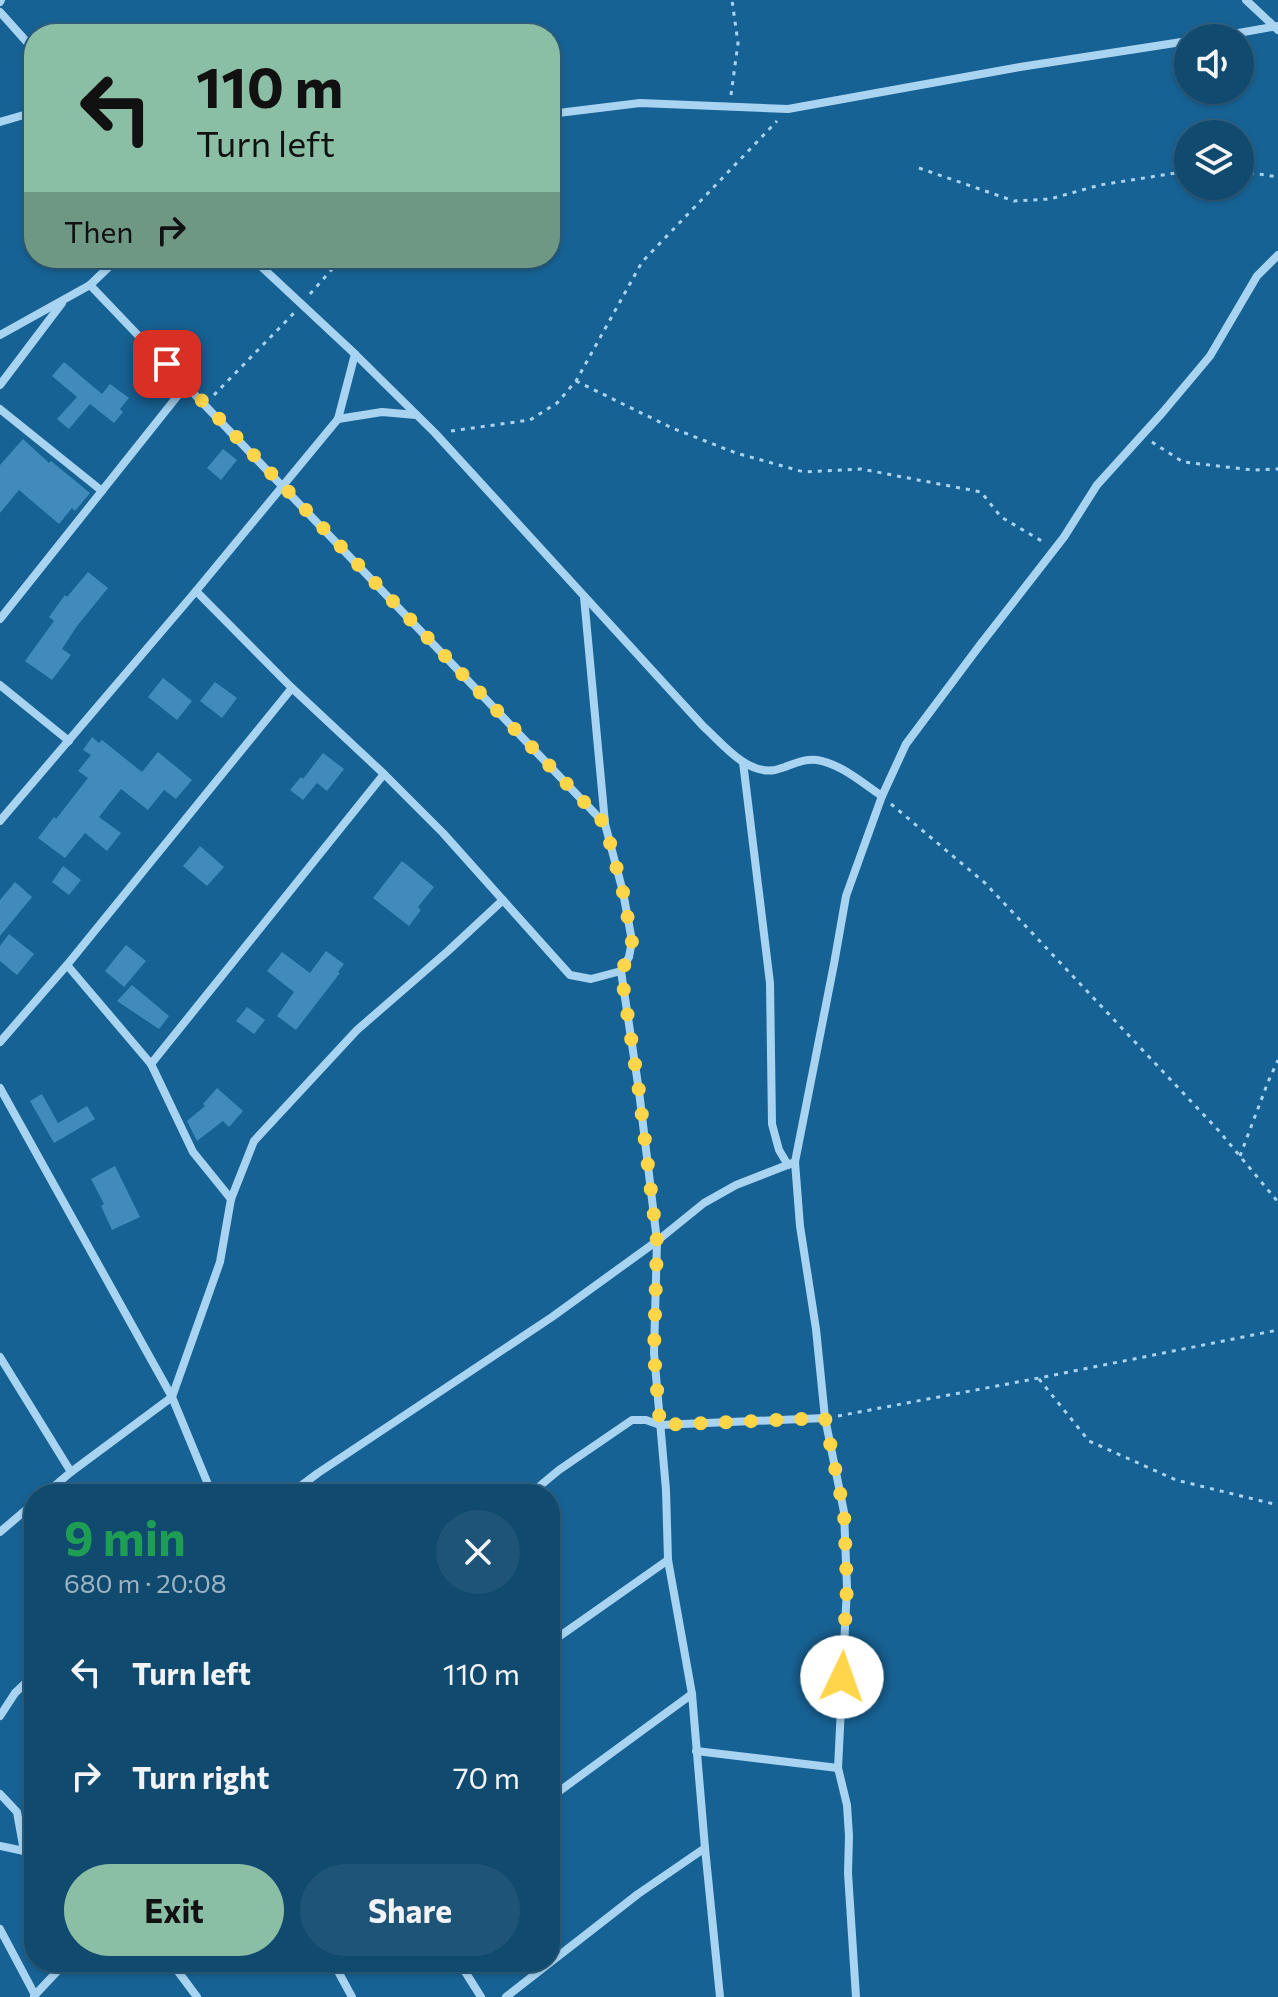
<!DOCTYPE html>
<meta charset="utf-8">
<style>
body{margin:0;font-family:Commissioner,sans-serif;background:#1e5477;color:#f1f3f6;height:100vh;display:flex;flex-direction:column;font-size:30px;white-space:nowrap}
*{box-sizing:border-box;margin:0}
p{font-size:26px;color:#9cb3c3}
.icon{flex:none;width:44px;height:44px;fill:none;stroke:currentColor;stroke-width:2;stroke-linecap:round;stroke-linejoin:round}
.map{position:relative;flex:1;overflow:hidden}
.details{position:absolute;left:24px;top:1484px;width:536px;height:488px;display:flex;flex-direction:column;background:#114a6f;border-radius:32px;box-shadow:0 2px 6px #0004,0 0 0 2px #306282}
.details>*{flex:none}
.top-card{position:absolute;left:24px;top:24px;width:536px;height:244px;border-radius:32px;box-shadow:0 2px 6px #0004,0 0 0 2px #306282;background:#8abfa5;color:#111;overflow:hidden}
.buttons{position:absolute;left:1174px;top:24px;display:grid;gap:16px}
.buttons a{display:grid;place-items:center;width:80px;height:80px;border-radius:50%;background:#114a6f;box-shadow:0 2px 6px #0004,0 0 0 2px #306282;font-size:40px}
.pin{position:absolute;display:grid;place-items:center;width:68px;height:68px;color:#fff;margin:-34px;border-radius:16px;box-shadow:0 4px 12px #0006}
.me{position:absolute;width:88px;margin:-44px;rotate:3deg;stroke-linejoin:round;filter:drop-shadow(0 0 6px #0008)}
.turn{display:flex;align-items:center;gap:28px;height:168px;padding:0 40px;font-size:36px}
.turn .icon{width:104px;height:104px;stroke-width:2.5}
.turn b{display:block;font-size:56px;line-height:68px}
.then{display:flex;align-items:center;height:76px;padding:0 40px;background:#0003;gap:16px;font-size:30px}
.round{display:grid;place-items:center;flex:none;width:84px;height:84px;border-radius:42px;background:#1e5477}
.headline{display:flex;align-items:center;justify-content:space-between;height:136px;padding:0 40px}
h1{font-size:48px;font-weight:700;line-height:60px;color:#1e9e55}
.action{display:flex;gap:16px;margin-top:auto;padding:16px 40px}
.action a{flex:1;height:92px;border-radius:48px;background:#8abfa5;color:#111;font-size:32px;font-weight:700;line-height:92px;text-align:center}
.action a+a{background:#1e5477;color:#f1f3f6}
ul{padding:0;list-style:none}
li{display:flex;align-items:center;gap:24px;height:104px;padding:0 40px}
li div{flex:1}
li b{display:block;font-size:30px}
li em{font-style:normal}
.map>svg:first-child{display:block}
.building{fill:#408bbc}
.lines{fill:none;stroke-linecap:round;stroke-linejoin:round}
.path{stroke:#a8d4f1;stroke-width:3;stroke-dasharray:4 6;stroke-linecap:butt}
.minor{stroke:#a8d4f1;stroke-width:8}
.route{stroke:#ffd54a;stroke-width:14;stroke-dasharray:0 25.2}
</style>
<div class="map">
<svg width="1278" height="1997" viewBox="0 0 1278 1997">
<rect width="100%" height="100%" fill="#176294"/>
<!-- building -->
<g class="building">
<path d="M64,362L102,394L110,384L129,398L120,409L123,412L114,423L90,404L69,429L57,419L77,397L52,376Z"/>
<path d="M23,439L49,463L51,461L90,493L75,511L72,508L59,524L19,490L0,513V465Z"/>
<path d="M223,449L237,460L221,480L207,468Z"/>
<path d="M88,572L108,588L77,626L62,649L71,655L52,680L25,661L54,621L49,617L65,595L67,597Z"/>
<path d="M163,678L192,701L177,720L148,697Z"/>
<path d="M215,682L237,698L222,718L200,701Z"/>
<path d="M92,737L99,743L102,740L142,772L158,752L192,780L176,799L164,790L148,810L121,789L99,817L121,833L107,851L85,833L65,858L38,838L54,817L56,819L88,778L78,771L91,755L83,750Z"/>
<path d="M323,753L344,769L327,791L317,783L303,800L290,790L301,777L303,779Z"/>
<path d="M200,846L224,867L207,886L183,866Z"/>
<path d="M402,861L434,887L418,907L421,910L409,926L373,898Z"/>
<path d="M63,866L81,880L69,895L52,882Z"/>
<path d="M15,882L32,897L0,936V900Z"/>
<path d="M9,934L34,954L17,975L0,961V946Z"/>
<path d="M126,945L146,961L124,987L105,971Z"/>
<path d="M326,951L344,964L338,972L340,973L296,1030L277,1016L294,992L267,971L282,952L310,973Z"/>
<path d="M132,985L169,1016L159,1029L117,1001Z"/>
<path d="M247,1007L265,1020L254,1034L236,1021Z"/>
<path d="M217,1088L243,1111L229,1127L223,1121L197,1141L187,1121L205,1106L203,1104Z"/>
<path d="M42,1094L58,1123L87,1106L95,1119L54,1143L30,1101Z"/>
<path d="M115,1166L140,1217L112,1230L101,1206L104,1204L91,1179Z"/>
</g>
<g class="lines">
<!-- path -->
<g class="path">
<path d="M731,95L738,43L732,0"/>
<path d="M919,168L1014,201L1050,199L1100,185L1188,171"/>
<path d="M1240,171L1278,177"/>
<path d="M310,294L342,258"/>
<path d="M576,381L672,428L736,453L804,472L861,469L981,492L1001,517L1045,543"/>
<path d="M214,395L295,312"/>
<path d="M451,431L530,420L557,403L576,381L642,262L777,121"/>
<path d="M1152,442L1183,462L1253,470L1278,469"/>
<path d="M891,804L985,883L1219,1131L1278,1202"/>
<path d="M1240,1156L1268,1082L1278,1060"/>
<path d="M1039,1379L1089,1441L1176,1480L1278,1505"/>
<path d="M838,1416L1039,1378L1278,1330"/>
</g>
<!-- minor -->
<g class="minor">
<path d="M1246,0L1278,30"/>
<path d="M0,2L1,0"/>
<path d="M0,12L34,50"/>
<path d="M1210,38L1278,26"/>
<path d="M550,114L640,103L788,109L1020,67L1188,41"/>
<path d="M0,122L34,112"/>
<path d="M252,258L355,354L435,433L703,726C722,743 746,775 775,770C789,767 802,758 817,760C841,764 861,782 882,796"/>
<path d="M90,285L605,824L623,892L632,941L629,957L621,971L591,979L570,975L443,833L384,774L292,688L196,591"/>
<path d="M0,335L90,285L118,258"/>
<path d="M0,385L62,303"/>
<path d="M0,409L102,491"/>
<path d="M338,419L382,412L416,415"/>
<path d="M584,597L605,823"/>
<path d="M0,619L187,384"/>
<path d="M0,685L69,741"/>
<path d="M743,762L770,983L772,1124L779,1150L788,1165"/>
<path d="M0,821L196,591L338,419L355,354"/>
<path d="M67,965L151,1064L193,1152L231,1199"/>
<path d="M0,1042L67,965L292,688"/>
<path d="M151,1064L384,774"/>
<path d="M0,1088L172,1397L212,1494"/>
<path d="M0,1357L71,1472"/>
<path d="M45,1494L71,1472L172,1397L220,1262L231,1199L254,1141L357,1030L448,951L503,900"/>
<path d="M290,1494L318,1473L552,1317L657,1241L639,1091L621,971"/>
<path d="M530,1494L559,1470L632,1420H646L660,1425L825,1418"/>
<path d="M0,1532L34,1503"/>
<path d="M550,1643L668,1560"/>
<path d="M0,1716L15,1693L34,1675"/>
<path d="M696,1751L838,1768"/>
<path d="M0,1794L17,1812L24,1851"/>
<path d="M550,1798L692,1694"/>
<path d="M0,1846L24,1851L34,1856"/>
<path d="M0,1929L35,1995"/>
<path d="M171,1962L197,1997"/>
<path d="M333,1962L352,1997"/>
<path d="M459,1962L481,1997"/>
<path d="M34,1996L66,1962"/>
<path d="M506,1997L638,1894L705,1848"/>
<path d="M720,1997L705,1848L692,1694L668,1560L666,1490L654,1353L657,1241L704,1203L736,1185L795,1162"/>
<path d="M856,1997L848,1873L849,1836L847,1805L838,1768L847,1587L844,1512L825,1418L816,1329L800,1226L795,1162L834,964L846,896L882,796L906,744L980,645L1064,537L1097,485L1163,412L1210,356L1257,276L1278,255"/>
</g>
</g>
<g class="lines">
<!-- route -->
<path class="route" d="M167,364L605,824L623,892L632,941L629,957L621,971L639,1091L657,1241L654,1353L660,1425L825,1418L844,1512L847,1587L842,1677"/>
</g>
</svg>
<div class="buttons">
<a><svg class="icon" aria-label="sound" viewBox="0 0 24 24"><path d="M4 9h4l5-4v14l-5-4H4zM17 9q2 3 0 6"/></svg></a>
<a><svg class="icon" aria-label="layers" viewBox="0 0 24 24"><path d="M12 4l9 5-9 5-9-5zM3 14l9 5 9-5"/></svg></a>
</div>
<div class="pin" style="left:167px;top:364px;background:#d93025"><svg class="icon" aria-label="arrive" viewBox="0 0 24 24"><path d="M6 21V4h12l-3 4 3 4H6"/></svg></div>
<svg class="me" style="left:842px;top:1677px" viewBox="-20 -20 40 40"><circle r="19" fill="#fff"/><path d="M0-13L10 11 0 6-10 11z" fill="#ffd54a"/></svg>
<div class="top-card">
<div class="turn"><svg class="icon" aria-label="left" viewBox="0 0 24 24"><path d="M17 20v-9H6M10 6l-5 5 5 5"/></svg><div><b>110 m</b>Turn left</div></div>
<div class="then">Then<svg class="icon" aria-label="right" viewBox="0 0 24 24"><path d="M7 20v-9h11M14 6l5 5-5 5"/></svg></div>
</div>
<section class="details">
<div class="headline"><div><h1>9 min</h1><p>680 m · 20:08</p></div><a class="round"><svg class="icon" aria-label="close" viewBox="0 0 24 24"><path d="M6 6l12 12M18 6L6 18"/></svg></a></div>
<ul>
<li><svg class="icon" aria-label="left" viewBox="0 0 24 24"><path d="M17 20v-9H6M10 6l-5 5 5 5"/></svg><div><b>Turn left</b></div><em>110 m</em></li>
<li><svg class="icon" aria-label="right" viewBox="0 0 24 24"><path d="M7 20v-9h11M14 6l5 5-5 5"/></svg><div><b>Turn right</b></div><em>70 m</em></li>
</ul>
<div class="action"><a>Exit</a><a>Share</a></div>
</section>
</div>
